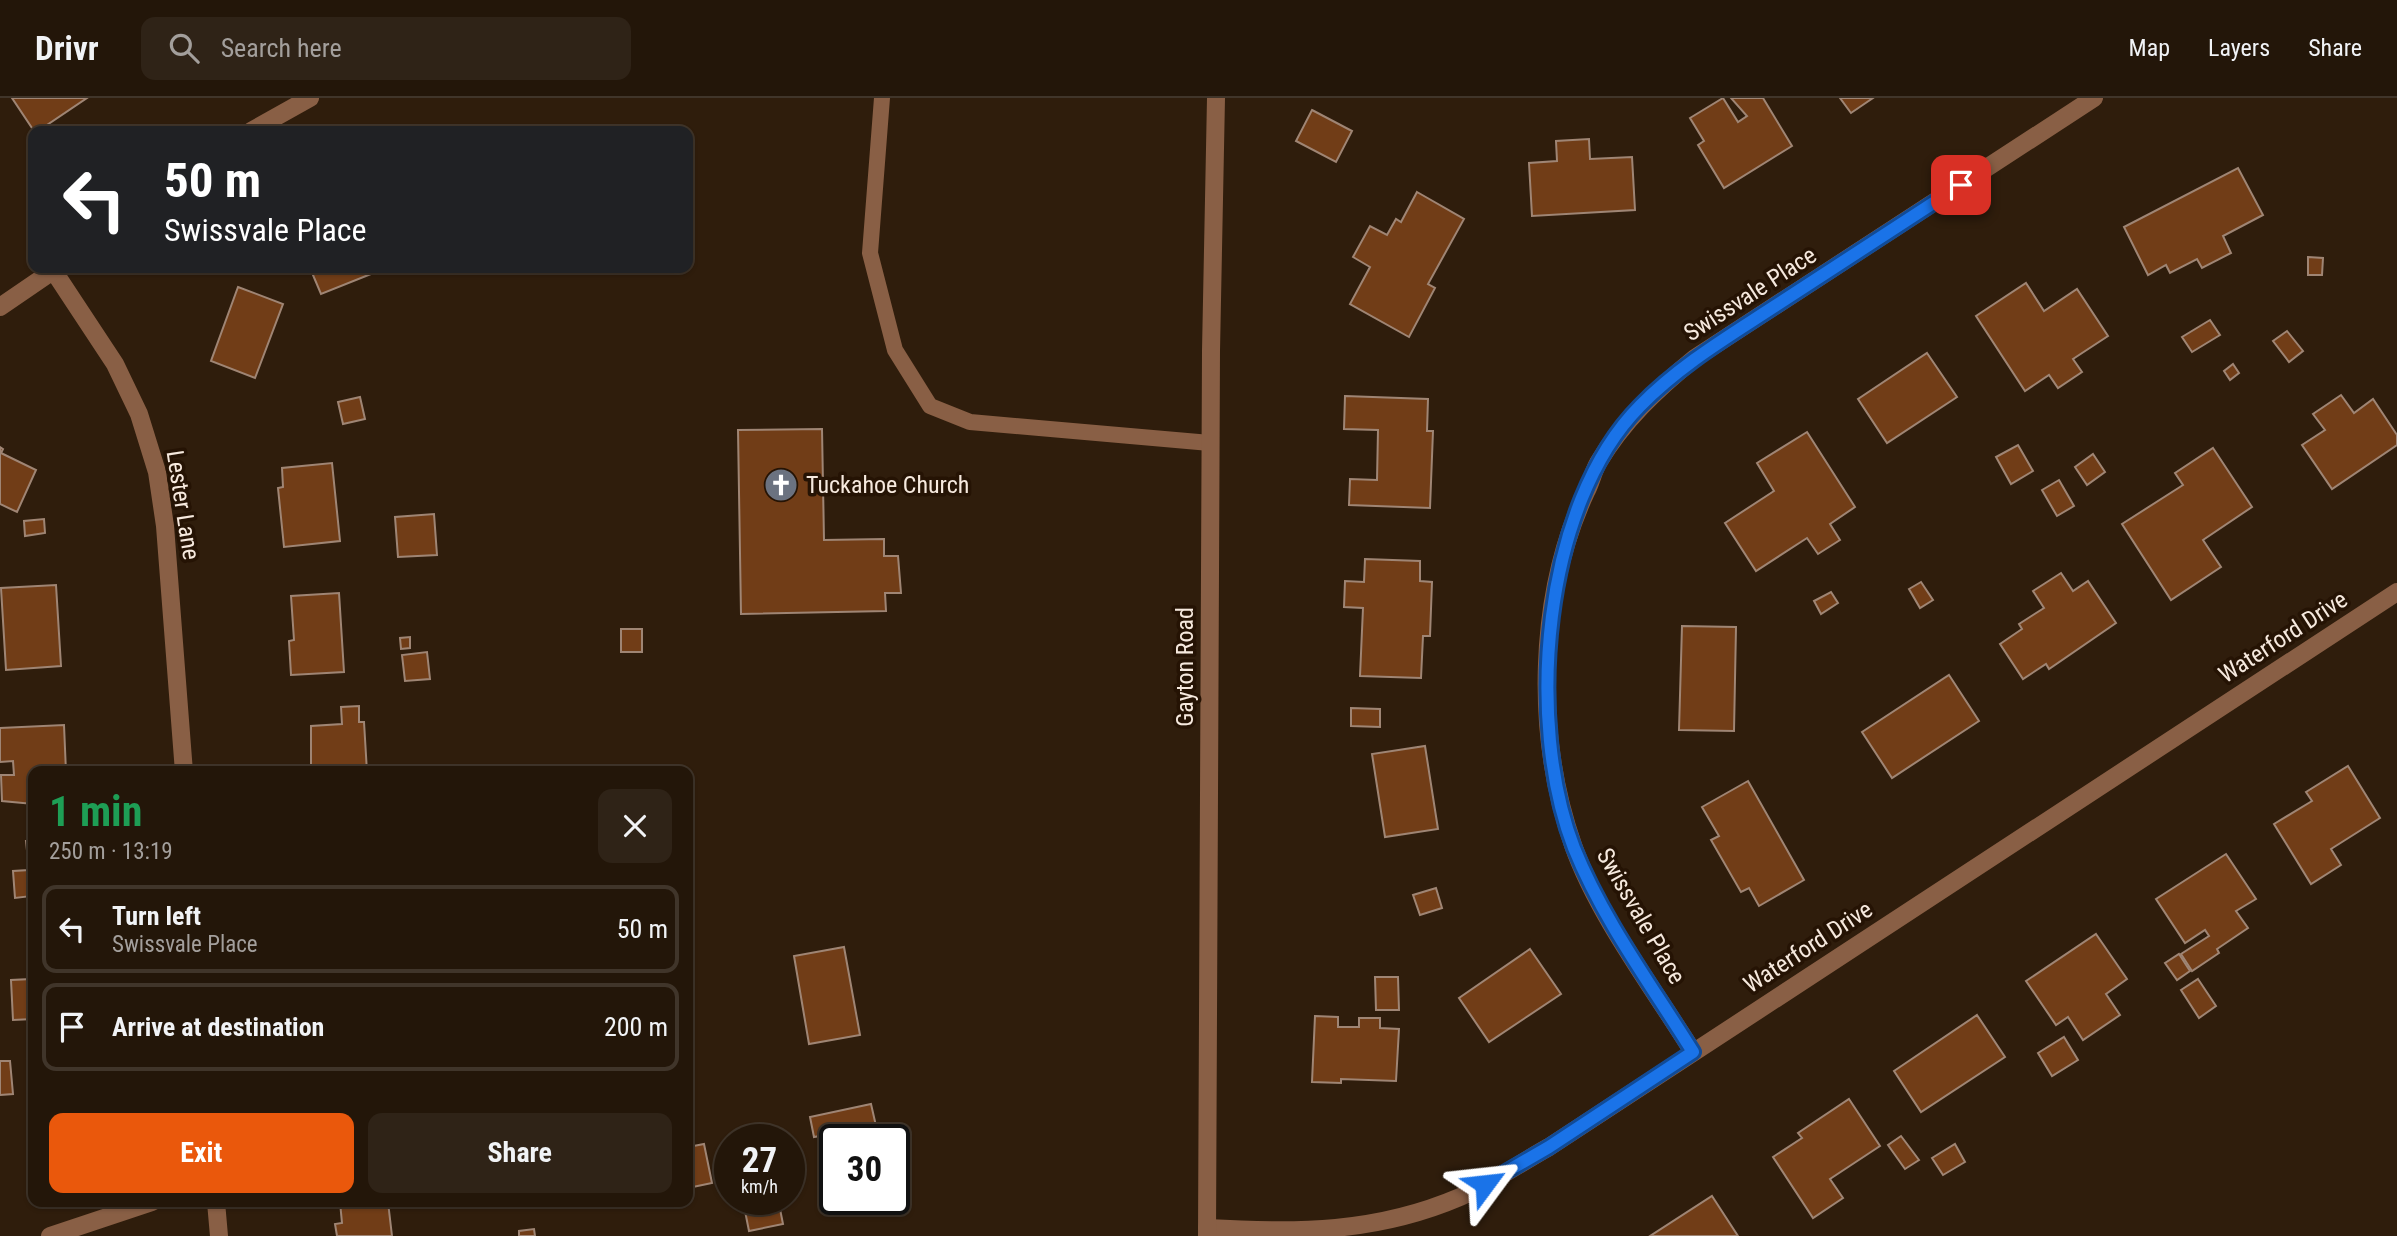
<!DOCTYPE html>
<meta charset="utf-8">
<style>
body{margin:0;font-family:"Roboto Condensed",sans-serif;background:#2f2317;color:#f1f3f6;height:100vh;display:flex;flex-direction:column;font-size:26px;white-space:nowrap}
*{box-sizing:border-box;margin:0}
p{font-size:23px;color:#a39f9c}
.icon{flex:none;width:38px;height:38px;fill:none;stroke:currentColor;stroke-width:2;stroke-linecap:round;stroke-linejoin:round}
.map{position:relative;flex:1;overflow:hidden}
.drawer{position:absolute;left:28px;top:668px;width:665px;height:441px;display:flex;flex-direction:column;background:#231609;border-radius:14px;box-shadow:0 2px 5px #0004,0 0 0 2px #40352a}
.drawer>*{flex:none}
.top-card{position:absolute;left:28px;top:28px;width:665px;height:147px;border-radius:14px;box-shadow:0 2px 5px #0004,0 0 0 2px #40352a;background:#202124;color:#fff;overflow:hidden}
.speed{position:absolute;left:714px;top:1026px;display:flex;gap:14px;font-size:35px;font-weight:700;text-align:center}
.speed>*{display:grid;place-content:center;width:91px;height:91px;border-radius:50%;background:#231609;box-shadow:0 2px 5px #0004,0 0 0 2px #40352a;line-height:1}
.speed small{font-size:18px;font-weight:400}
.speed .limit{border:4px solid #111;border-radius:10px;background:#fff;color:#111}
.pin{position:absolute;display:grid;place-items:center;width:60px;height:60px;color:#fff;margin:-30px;border-radius:14px;box-shadow:0 4px 10px #0006}
.me{position:absolute;width:77px;margin:-38px;rotate:60deg;stroke-linejoin:round;filter:drop-shadow(0 0 5px #0008)}
.turn{display:flex;align-items:center;gap:24px;height:147px;padding:0 21px;font-size:32px}
.turn .icon{width:91px;height:91px;stroke-width:2.5}
.turn b{display:block;font-size:49px;line-height:60px}
.round{display:grid;place-items:center;flex:none;width:74px;height:74px;border-radius:14px;background:#2f2317}
.head{display:flex;align-items:center;justify-content:space-between;height:119px;padding:0 21px}
h1{font-size:42px;font-weight:700;line-height:52px;color:#1e9e55}
.cta{display:flex;gap:14px;margin-top:auto;padding:14px 21px}
.cta a{flex:1;height:80px;border-radius:14px;background:#ea580c;color:#fff;font-size:28px;font-weight:700;line-height:80px;text-align:center}
.cta a+a{background:#2f2317;color:#f1f3f6}
ul{padding:0;list-style:none}
li{display:flex;align-items:center;gap:21px;height:88px;margin:0 14px 10px;padding:0 7px;border:4px solid #40352a;border-radius:14px}
li div{flex:1}
li b{display:block;font-size:26px}
li em{font-style:normal}
header{display:flex;align-items:center;gap:42px;box-sizing:border-box;height:98px;padding:0 35px;background:#231609;border-bottom:2px solid #40352a}
header strong{font-size:33px}
nav{display:flex;gap:38px;margin-inline-start:auto;font-size:24px}
.search{width:490px;height:63px;background:#2f2317;display:flex;align-items:center;gap:18px;box-sizing:border-box;padding:0 24px;border-radius:14px;color:#a39f9c;font-size:26px}
.map>svg:first-child{display:block}
.building{fill:#713d17;stroke:#9f8574;stroke-width:2}
.lines{fill:none;stroke-linecap:round;stroke-linejoin:round}
.service{stroke:#895f45;stroke-width:16}
.minor{stroke:#895f45;stroke-width:18}
.tertiary{stroke:#895f45;stroke-width:18}
.route-casing{stroke:#114b97;stroke-width:18}
.route{stroke:#1a73e8;stroke-width:12}
.labels{text-anchor:middle;dominant-baseline:central;stroke-width:7;stroke-linejoin:round;paint-order:stroke}
.street-label{font-size:24px;fill:#f6e9de;stroke:#251304}
.poi-label{font-size:24px;fill:#f6e9de;stroke:#251304;text-anchor:start}
</style>
<header>
<strong>Drivr</strong>
<div class="search"><svg class="icon" aria-label="search" viewBox="0 0 24 24"><circle cx="10" cy="10" r="6"/><path d="M15 15l6 6"/></svg>Search here</div>
<nav><a>Map</a><a>Layers</a><a>Share</a></nav>
</header>
<div class="map">
<svg width="2397" height="1138" viewBox="0 0 2397 1138">
<rect width="100%" height="100%" fill="#2f1d0c"/>
<!-- building -->
<g class="building">
<path d="M12,0H87L38,33H34Z"/>
<path d="M1723,0L1738,24L1747,18L1731,0H1763L1792,48L1724,90L1698,47L1704,43L1690,20Z"/>
<path d="M1840,0H1873L1851,15Z"/>
<path d="M1312,12L1352,33L1336,64L1296,43Z"/>
<path d="M1589,41L1590,61L1632,59L1635,112L1532,118L1529,65L1557,63L1556,43Z"/>
<path d="M2238,70L2263,117L2223,138L2231,155L2202,170L2197,161L2170,175L2166,167L2148,177L2124,129Z"/>
<path d="M1417,94L1464,121L1428,186L1435,190L1409,239L1350,206L1370,169L1353,159L1370,128L1387,137L1396,121L1401,124Z"/>
<path d="M2308,159L2323,160L2322,177H2308Z"/>
<path d="M310,170H386L321,196Z"/>
<path d="M2026,185L2044,213L2077,191L2108,238L2073,261L2082,274L2058,290L2049,277L2025,293L1976,218Z"/>
<path d="M238,189L283,206L255,280L211,263Z"/>
<path d="M2210,222L2220,237L2192,254L2182,239Z"/>
<path d="M2287,233L2303,253L2289,264L2273,243Z"/>
<path d="M1927,255L1957,299L1887,345L1858,301Z"/>
<path d="M2233,266L2239,275L2230,282L2224,273Z"/>
<path d="M2341,297L2354,315L2373,301L2397,337V347L2332,391L2302,347L2325,332L2313,316Z"/>
<path d="M1345,298L1428,301L1427,333H1433L1430,410L1349,407L1350,381L1377,382L1378,332L1344,331Z"/>
<path d="M360,299L365,321L343,326L338,304Z"/>
<path d="M822,331L824,442L884,441V458H898L901,495H885L886,513L741,516L738,332Z"/>
<path d="M1807,334L1855,409L1830,426L1840,442L1818,456L1807,440L1756,473L1725,425L1774,393L1757,365Z"/>
<path d="M2018,347L2033,373L2011,386L1996,359Z"/>
<path d="M0,349L3,351L1,355L36,372L17,414L0,406Z"/>
<path d="M2213,350L2252,409L2203,442L2221,469L2171,502L2122,426L2183,387L2175,375Z"/>
<path d="M2093,356L2105,374L2087,387L2075,369Z"/>
<path d="M332,365L340,443L284,449L278,390L283,389L282,370Z"/>
<path d="M2059,382L2074,408L2057,418L2042,392Z"/>
<path d="M434,416L437,457L398,459L395,419Z"/>
<path d="M44,421L45,435L25,438L24,423Z"/>
<path d="M1365,461L1420,463V483L1432,484L1430,538H1423L1421,580L1360,578L1363,510L1344,509L1345,483L1364,484Z"/>
<path d="M2061,475L2073,493L2088,483L2116,525L2049,571L2046,566L2023,581L2000,546L2022,531L2019,526L2044,510L2033,493Z"/>
<path d="M1921,484L1933,502L1920,510L1909,491Z"/>
<path d="M56,487L61,568L6,572L1,490Z"/>
<path d="M1831,494L1838,505L1821,516L1814,503Z"/>
<path d="M339,495L344,574L291,577L289,543L294,542L291,498Z"/>
<path d="M1682,528L1736,529L1734,633L1679,632Z"/>
<rect x="621" y="531" width="21" height="23"/>
<path d="M410,539V550L401,551L400,540Z"/>
<path d="M427,554L430,581L405,583L402,557Z"/>
<path d="M1949,577L1979,623L1892,680L1862,634Z"/>
<path d="M359,608V624H364L367,674H311V628L342,626L341,609Z"/>
<path d="M1351,610L1380,611V629L1351,628Z"/>
<path d="M64,627L66,674H33V706L2,703L1,677H14L13,663L0,664V630Z"/>
<path d="M1425,648L1438,731L1385,739L1372,656Z"/>
<path d="M2348,668L2380,720L2331,751L2341,767L2311,786L2274,726L2312,703L2306,694Z"/>
<path d="M1748,683L1804,782L1759,808L1749,790L1741,794L1711,742L1719,738L1702,709Z"/>
<path d="M26,743H33V818L31,798L15,800L13,773L29,772Z"/>
<path d="M2226,756L2256,801L2236,813L2248,830L2217,851L2219,855L2192,873L2181,856L2209,838L2205,832L2185,845L2156,801Z"/>
<path d="M1436,790L1442,810L1420,817L1413,797Z"/>
<path d="M2096,836L2127,881L2106,896L2120,917L2083,942L2068,919L2056,927L2026,883Z"/>
<path d="M844,849L860,937L809,946L794,858Z"/>
<path d="M33,851V921L13,922L11,882L31,881L30,852Z"/>
<path d="M1530,851L1561,896L1489,944L1459,900Z"/>
<path d="M2179,856L2190,873L2177,882L2165,865Z"/>
<path d="M1375,879H1398L1399,912H1376Z"/>
<path d="M2198,881L2216,908L2199,920L2181,892Z"/>
<path d="M1977,917L2005,959L1921,1014L1894,973Z"/>
<path d="M1315,918L1338,919V929H1359V920H1380V930L1399,931L1396,983L1341,981V985L1312,984Z"/>
<path d="M2064,939L2078,962L2052,978L2038,955Z"/>
<path d="M27,961H33V1040H29Z"/>
<path d="M0,963H10L13,996L0,997Z"/>
<path d="M1849,1001L1880,1048L1830,1081L1843,1100L1813,1120L1773,1059L1802,1040L1798,1035Z"/>
<path d="M871,1006L879,1041H835V1053L831,1036L814,1039L810,1019Z"/>
<path d="M1901,1038L1919,1062L1905,1071L1888,1047Z"/>
<path d="M704,1046L712,1085L688,1090V1049Z"/>
<path d="M1955,1046L1965,1064L1943,1077L1932,1060Z"/>
<path d="M1712,1098L1738,1138H1650Z"/>
<path d="M340,1104H388L392,1138H337L335,1126L342,1125Z"/>
<path d="M779,1106L783,1126L749,1133L745,1113Z"/>
<path d="M534,1131L535,1138H519V1133Z"/>
</g>
<g class="lines">
<!-- service -->
<path class="service" d="M882,0L870,155L895,252L930,308L970,324L1210,345"/>
<!-- minor -->
<g class="minor">
<path d="M251,33L310,0"/>
<path d="M53,172L115,266L139,316L157,374L165,428L184,674"/>
<path d="M0,209L57,170"/>
<path d="M1693,954C1654,891 1597,816 1573,747C1535,638 1537,499 1586,394C1591,385 1593,374 1598,365C1623,323 1657,291 1695,260L2094,0"/>
<path d="M216,1104L219,1138"/>
<path d="M1207,1130C1297,1135 1376,1135 1460,1099C1491,1086 1520,1065 1549,1049L2397,494"/>
<path d="M50,1138L152,1104"/>
</g>
<!-- tertiary -->
<path class="tertiary" d="M1207,1138L1211,253L1216,0"/>
</g>
<g class="lines">
<defs>
<path id="route" d="M1485,1086L1549,1049L1693,954C1652,888 1603,822 1574,750C1525,624 1542,407 1640,308C1679,268 1726,240 1772,210C1835,169 1898,128 1961,87"/>
</defs>
<!-- route casing -->
<use href="#route" class="route-casing"/>
<!-- route -->
<use href="#route" class="route"/>
</g>
<!-- icons -->
<defs>
<symbol id="church-disc" viewBox="-11 -11 22 22"><circle r="9.5" fill="#6b7280" stroke="#251304"/><path d="M-1.2-6h2.4v3.5h3.3v2.4h-3.3V6h-2.4V-.1h-3.3v-2.4h3.3Z" fill="#fff"/></symbol>
</defs>
<g fill-rule="evenodd">
<use href="#church-disc" x="762" y="368" width="38" height="38"/>
</g>
<g class="labels">
<!-- street labels -->
<g class="street-label">
<text transform="translate(1750 196) rotate(-33)">Swissvale Place</text>
<text transform="translate(183 407) rotate(81)">Lester Lane</text>
<text transform="translate(2283 539) rotate(-33)">Waterford Drive</text>
<text transform="translate(1185 569) rotate(-90)">Gayton Road</text>
<text transform="translate(1641 818) rotate(60)">Swissvale Place</text>
<text transform="translate(1808 849) rotate(-33)">Waterford Drive</text>
</g>
<!-- poi labels -->
<g class="poi-label">
<text x="806" y="387">Tuckahoe Church</text>
</g>
</g>
</svg>
<div class="speed"><div>27<small>km/h</small></div><div class="limit">30</div></div>
<div class="pin" style="left:1961px;top:87px;background:#d93025"><svg class="icon" aria-label="arrive" viewBox="0 0 24 24"><path d="M6 21V4h12l-3 4 3 4H6"/></svg></div>
<svg class="me" style="left:1485px;top:1086px" viewBox="-20 -20 40 40"><path d="M0-17L14 15 0 8-14 15z" fill="#1a73e8" stroke="#fff" stroke-width="4"/></svg>
<div class="top-card">
<div class="turn"><svg class="icon" aria-label="left" viewBox="0 0 24 24"><path d="M17 20v-9H6M10 6l-5 5 5 5"/></svg><div><b>50 m</b>Swissvale Place</div></div>
</div>
<section class="drawer">
<div class="head"><div><h1>1 min</h1><p>250 m · 13:19</p></div><a class="round"><svg class="icon" aria-label="close" viewBox="0 0 24 24"><path d="M6 6l12 12M18 6L6 18"/></svg></a></div>
<ul>
<li><svg class="icon" aria-label="left" viewBox="0 0 24 24"><path d="M17 20v-9H6M10 6l-5 5 5 5"/></svg><div><b>Turn left</b><p>Swissvale Place</p></div><em>50 m</em></li>
<li><svg class="icon" aria-label="arrive" viewBox="0 0 24 24"><path d="M6 21V4h12l-3 4 3 4H6"/></svg><div><b>Arrive at destination</b></div><em>200 m</em></li>
</ul>
<div class="cta"><a>Exit</a><a>Share</a></div>
</section>
</div>
